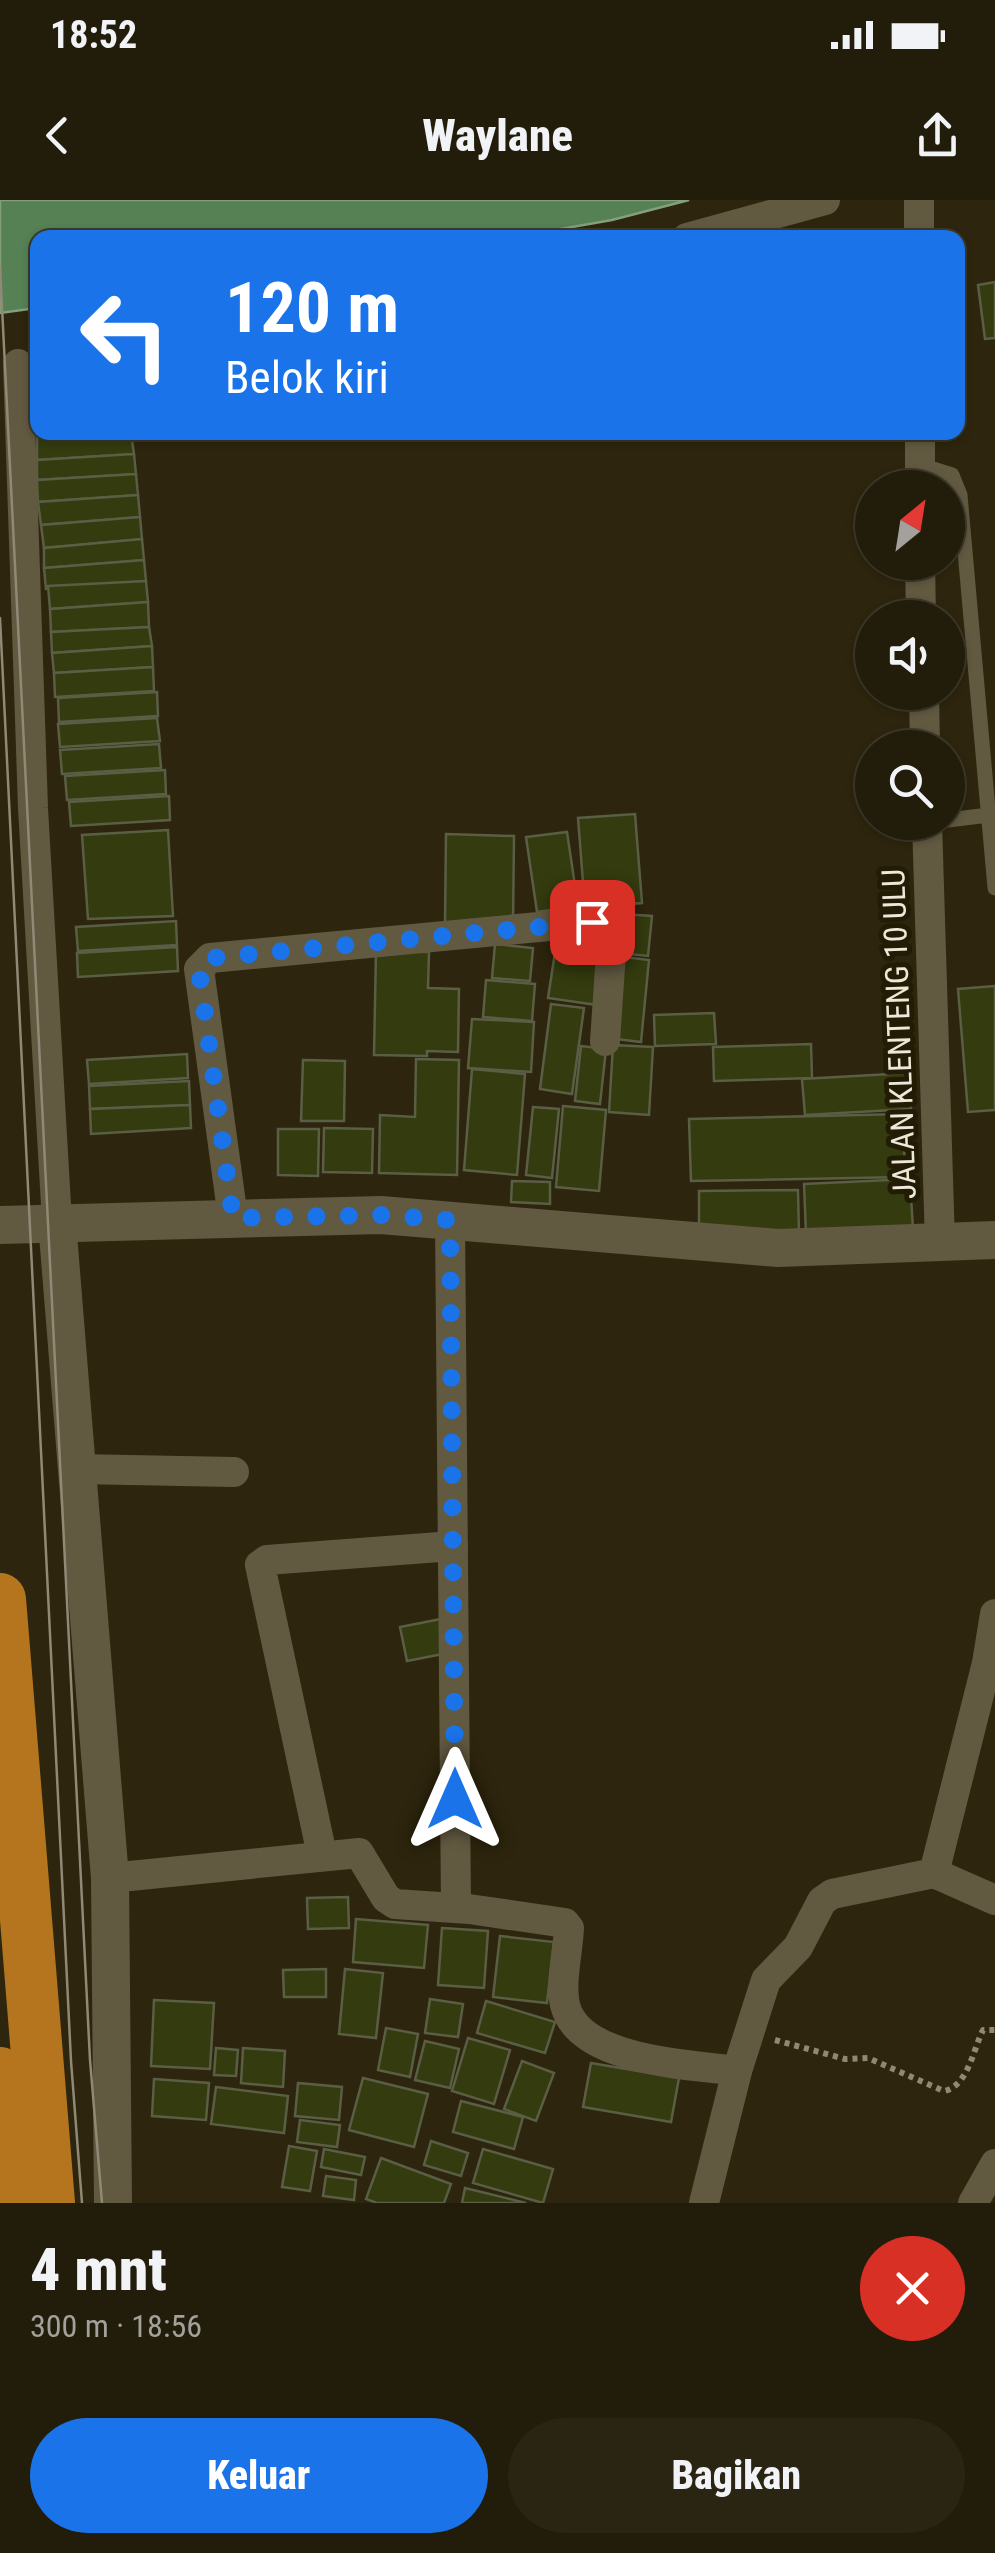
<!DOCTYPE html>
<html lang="id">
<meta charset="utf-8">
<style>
body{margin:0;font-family:"Roboto Condensed",sans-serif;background:#2a2513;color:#f1f3f6;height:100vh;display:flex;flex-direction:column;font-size:38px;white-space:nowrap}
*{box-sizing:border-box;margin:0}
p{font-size:32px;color:#a2a19c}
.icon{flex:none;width:55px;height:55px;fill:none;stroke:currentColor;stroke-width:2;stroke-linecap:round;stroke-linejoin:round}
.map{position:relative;height:2003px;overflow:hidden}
.drawer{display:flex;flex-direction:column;background:#221c0a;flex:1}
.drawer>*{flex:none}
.hud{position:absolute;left:30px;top:30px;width:935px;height:210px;border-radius:20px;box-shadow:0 2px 8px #0004,0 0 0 2px #3f3a2b;background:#1a73e8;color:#fff;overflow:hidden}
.needle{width:65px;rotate:30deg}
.tools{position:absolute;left:855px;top:270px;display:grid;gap:20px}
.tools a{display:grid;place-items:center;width:110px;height:110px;border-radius:50%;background:#221c0a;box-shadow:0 2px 8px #0004,0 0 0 2px #3f3a2b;font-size:50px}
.pin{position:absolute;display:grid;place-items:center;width:85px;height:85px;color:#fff;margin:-42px;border-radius:20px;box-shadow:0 5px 15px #0006}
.me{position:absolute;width:110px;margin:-55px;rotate:0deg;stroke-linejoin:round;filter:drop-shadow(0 0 8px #0008)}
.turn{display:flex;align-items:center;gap:35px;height:210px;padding:0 30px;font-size:45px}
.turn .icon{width:130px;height:130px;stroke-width:2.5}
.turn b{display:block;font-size:70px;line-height:85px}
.round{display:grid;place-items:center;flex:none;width:105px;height:105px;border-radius:52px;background:#2a2513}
.summary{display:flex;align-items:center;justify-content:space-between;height:170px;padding:0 30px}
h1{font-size:60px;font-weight:800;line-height:75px}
.action{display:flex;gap:20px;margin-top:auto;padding:20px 30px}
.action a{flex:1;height:115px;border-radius:60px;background:#1a73e8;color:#fff;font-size:40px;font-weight:800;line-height:115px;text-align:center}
.action a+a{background:#2a2513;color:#f1f3f6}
.status{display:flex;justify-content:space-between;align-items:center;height:70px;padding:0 50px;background:#221c0a;direction:ltr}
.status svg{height:28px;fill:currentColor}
header{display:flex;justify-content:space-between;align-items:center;height:130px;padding:0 30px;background:#221c0a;font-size:45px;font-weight:800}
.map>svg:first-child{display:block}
.water{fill:#558154;stroke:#83a07c;stroke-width:2.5}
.building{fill:#343b0e;stroke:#595e45;stroke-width:2.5}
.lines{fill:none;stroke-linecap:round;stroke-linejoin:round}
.path{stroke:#8e8875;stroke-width:6;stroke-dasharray:5 5;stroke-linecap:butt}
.service{stroke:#615940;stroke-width:15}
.minor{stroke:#615940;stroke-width:30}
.tertiary{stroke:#615940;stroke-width:38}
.trunk{stroke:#b5751e;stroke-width:52}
.tram{stroke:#8f8976;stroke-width:2.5}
.route{stroke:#1a73e8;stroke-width:18;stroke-dasharray:0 32.4}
.labels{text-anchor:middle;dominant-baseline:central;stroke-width:10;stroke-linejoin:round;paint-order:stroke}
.street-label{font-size:32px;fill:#ede8da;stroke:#231c04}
</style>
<div class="status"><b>18:52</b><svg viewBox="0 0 49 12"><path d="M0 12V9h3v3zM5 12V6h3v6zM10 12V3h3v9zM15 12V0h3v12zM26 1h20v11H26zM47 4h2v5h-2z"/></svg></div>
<header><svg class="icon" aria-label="back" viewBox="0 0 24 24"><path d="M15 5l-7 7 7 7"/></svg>Waylane<svg class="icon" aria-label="share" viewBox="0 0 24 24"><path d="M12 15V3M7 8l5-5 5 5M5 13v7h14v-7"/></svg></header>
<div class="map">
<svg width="995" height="2003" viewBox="0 0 995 2003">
<rect width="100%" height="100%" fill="#2d250d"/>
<!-- water -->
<path class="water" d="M0,0H689L612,20L515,37L38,38L37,108L0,113Z"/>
<!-- building -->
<g class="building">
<path d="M995,82V138L985,139L978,85Z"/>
<path d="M131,233L134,254L37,260V237Z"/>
<path d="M134,254L136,274L37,280V260Z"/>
<path d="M136,274L138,295L38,302L37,280Z"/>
<path d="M138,295L140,317L41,325L38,302Z"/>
<path d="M140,317L142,339L44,348L41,325Z"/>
<path d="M142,339L144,360L44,368V348Z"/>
<path d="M144,360L146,381L46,389L44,368Z"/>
<path d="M146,381L148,402L50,409L48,386Z"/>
<path d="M148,402L149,427L51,432L50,409Z"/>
<path d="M149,427L152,446L52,453L51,432Z"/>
<path d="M152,446L153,467L54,473L52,453Z"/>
<path d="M153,467L154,491L55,497L54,473Z"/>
<path d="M157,492L158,516L59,522L58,498Z"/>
<path d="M157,518L160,541L60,547L58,524Z"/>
<path d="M159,544L161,568L62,574L60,550Z"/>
<path d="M165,570L166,594L67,600L65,576Z"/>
<path d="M169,596L170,620L71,626L69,602Z"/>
<path d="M635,614L642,703L585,708L578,618Z"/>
<path d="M168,630L173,716L88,719L82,635Z"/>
<path d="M567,632L578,706L537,712L526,637Z"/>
<path d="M446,634L514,636L513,725L445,724Z"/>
<path d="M622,714L652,716L648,756L619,753Z"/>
<path d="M176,721L177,745L78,751L76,727Z"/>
<path d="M495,744L533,748L530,781L492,778Z"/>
<path d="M556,746L611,755L604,806L548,798Z"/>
<path d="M177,747L178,771L78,777L77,753Z"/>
<path d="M376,751L429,752L428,788L459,789L458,852L427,851V856L374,855Z"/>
<path d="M616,756L649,760L641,842L608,838Z"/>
<path d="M486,780L535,784L532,821L483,817Z"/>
<path d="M995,786V910L968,912L958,789Z"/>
<path d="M551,804L584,808L572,894L540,889Z"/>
<path d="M714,813L716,844L655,846L654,815Z"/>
<path d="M472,819L534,822L531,872L468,868Z"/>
<path d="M811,844L812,878L714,881L713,847Z"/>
<path d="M613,845L653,847L649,915L609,912Z"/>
<path d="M581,846L606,849L600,904L575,901Z"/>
<path d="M187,854L188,878L89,884L87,860Z"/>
<path d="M416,859L459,860L457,975L379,973L380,915L415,917Z"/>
<path d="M303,860L345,861L344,921H301Z"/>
<path d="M472,869L525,874L517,975L464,970Z"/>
<path d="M908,873L911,909L805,915L802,879Z"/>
<path d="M189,881L190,905L90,909L89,886Z"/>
<path d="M190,905L191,928L91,934L90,909Z"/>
<path d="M563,906L606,910L599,991L556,987Z"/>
<path d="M533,907L559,909L552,978L526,975Z"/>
<path d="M903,914L905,977L691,981L689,919Z"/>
<path d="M324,928L373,929L372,973L323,972Z"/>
<path d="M278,929H319L318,976L278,975Z"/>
<path d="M910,979L913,1029L806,1034L804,984Z"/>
<path d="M512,981L550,982V1004L511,1002Z"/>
<path d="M798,990L799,1035L699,1036V991Z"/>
<path d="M446,1418L453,1452L407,1461L400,1427Z"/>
<path d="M348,1697L349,1728L308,1729L307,1698Z"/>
<path d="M356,1719L428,1725L424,1768L353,1762Z"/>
<path d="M442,1728L488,1731L484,1788L438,1785Z"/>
<path d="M500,1736L554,1742L547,1803L493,1797Z"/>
<path d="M326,1769V1797H284L283,1770Z"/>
<path d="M345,1769L383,1773L376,1838L339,1834Z"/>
<path d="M430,1799L463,1804L458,1837L425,1833Z"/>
<path d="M154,1800L214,1803L210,1869L151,1866Z"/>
<path d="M486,1801L555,1822L545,1853L477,1833Z"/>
<path d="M386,1828L418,1834L410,1877L378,1870Z"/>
<path d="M468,1838L510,1850L494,1904L452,1891Z"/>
<path d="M425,1841L459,1849L450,1888L415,1880Z"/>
<path d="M216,1848L238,1850L236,1876L214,1875Z"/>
<path d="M243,1848L285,1851L283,1887L241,1883Z"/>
<path d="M522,1861L554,1873L536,1921L504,1909Z"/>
<path d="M591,1863L679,1878L671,1922L583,1907Z"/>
<path d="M363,1878L428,1894L414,1947L349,1930Z"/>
<path d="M154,1879L209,1883L206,1920L152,1916Z"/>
<path d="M298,1883L342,1887L339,1920L295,1916Z"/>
<path d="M216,1887L288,1896L284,1933L211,1924Z"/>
<path d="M461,1901L523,1917L514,1949L453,1932Z"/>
<path d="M300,1920L340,1925L337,1947L297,1942Z"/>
<path d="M431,1941L468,1953L461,1976L424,1965Z"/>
<path d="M289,1946L317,1951L310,1991L282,1987Z"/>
<path d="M324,1949L365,1957L361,1975L321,1967Z"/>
<path d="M483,1949L553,1969L543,2003L473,1983Z"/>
<path d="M381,1958L451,1984L444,2003H377L366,1999Z"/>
<path d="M326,1976L356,1980L354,2000L323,1996Z"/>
<path d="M465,1988L526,2003H462Z"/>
</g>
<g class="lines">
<!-- path -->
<path class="path" d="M775,1840L845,1859L868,1858L944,1891C968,1886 973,1850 983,1830H995"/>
<!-- service -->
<g class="service">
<path d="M920,265L952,275L960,295L995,688"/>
<path d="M948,620L989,615"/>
</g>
<!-- minor -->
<g class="minor">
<path d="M919,0V38"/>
<path d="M687,38L825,0"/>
<path d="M18,164L33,608L57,1022"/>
<path d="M920,232V288"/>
<path d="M920,362L921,418"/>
<path d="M924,492L925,548"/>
<path d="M927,622L940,1043"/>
<path d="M233,1018L199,769L210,758L592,722L603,727L611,753L605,841"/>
<path d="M450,1020L456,1708"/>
<path d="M77,1269L234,1272"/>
<path d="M322,1655L260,1365L267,1360L453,1346"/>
<path d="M934,1673L995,1700"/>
<path d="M110,1678L359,1653L386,1698L395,1704L469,1709L565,1723L569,1728C568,1751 560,1783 565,1805C579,1862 691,1864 737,1871"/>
<path d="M704,2003L737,1871L766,1780L798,1747L822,1701L832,1694L934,1673L987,1463L995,1414"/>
<path d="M973,2003L995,1964"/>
</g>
<!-- tertiary -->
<g class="tertiary">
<path d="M57,1022L110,1678L113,2003"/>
<path d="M0,1025L381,1015L778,1048L995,1040"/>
</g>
<!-- trunk -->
<g class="trunk">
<path d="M0,1399L49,2003"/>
<path d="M0,1873L10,2003"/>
</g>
<!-- tram -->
<g class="tram">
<path d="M0,67L90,1860L102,2003"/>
<path d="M0,418L71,1861L82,2003"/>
</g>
</g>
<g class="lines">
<!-- route -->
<path class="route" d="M455,1599L450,1020L382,1015L233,1018L199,770L210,758L592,722"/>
</g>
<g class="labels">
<!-- street labels -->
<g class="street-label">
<text transform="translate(899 834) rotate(-92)">JALAN KLENTENG 10 ULU</text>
</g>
</g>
</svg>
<div class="tools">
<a><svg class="needle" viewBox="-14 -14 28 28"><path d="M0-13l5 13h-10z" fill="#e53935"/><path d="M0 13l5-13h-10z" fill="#a2a19c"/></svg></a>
<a><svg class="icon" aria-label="sound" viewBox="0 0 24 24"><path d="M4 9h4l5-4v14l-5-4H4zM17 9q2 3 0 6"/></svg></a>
<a><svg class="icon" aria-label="search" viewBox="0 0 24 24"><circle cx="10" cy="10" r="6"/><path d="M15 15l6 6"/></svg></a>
</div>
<div class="pin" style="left:592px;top:722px;background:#d93025"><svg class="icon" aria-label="arrive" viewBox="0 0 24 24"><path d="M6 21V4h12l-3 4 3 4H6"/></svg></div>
<svg class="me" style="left:455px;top:1599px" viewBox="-20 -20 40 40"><path d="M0-17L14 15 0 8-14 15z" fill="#1a73e8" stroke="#fff" stroke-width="4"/></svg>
<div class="hud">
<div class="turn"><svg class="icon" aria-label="left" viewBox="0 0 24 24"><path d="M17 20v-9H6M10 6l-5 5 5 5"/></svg><div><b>120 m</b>Belok kiri</div></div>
</div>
</div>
<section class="drawer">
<div class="summary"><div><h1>4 mnt</h1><p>300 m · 18:56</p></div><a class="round" style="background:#d93025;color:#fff"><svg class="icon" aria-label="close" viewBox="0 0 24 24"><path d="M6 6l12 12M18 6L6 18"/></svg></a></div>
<div class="action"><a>Keluar</a><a>Bagikan</a></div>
</section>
